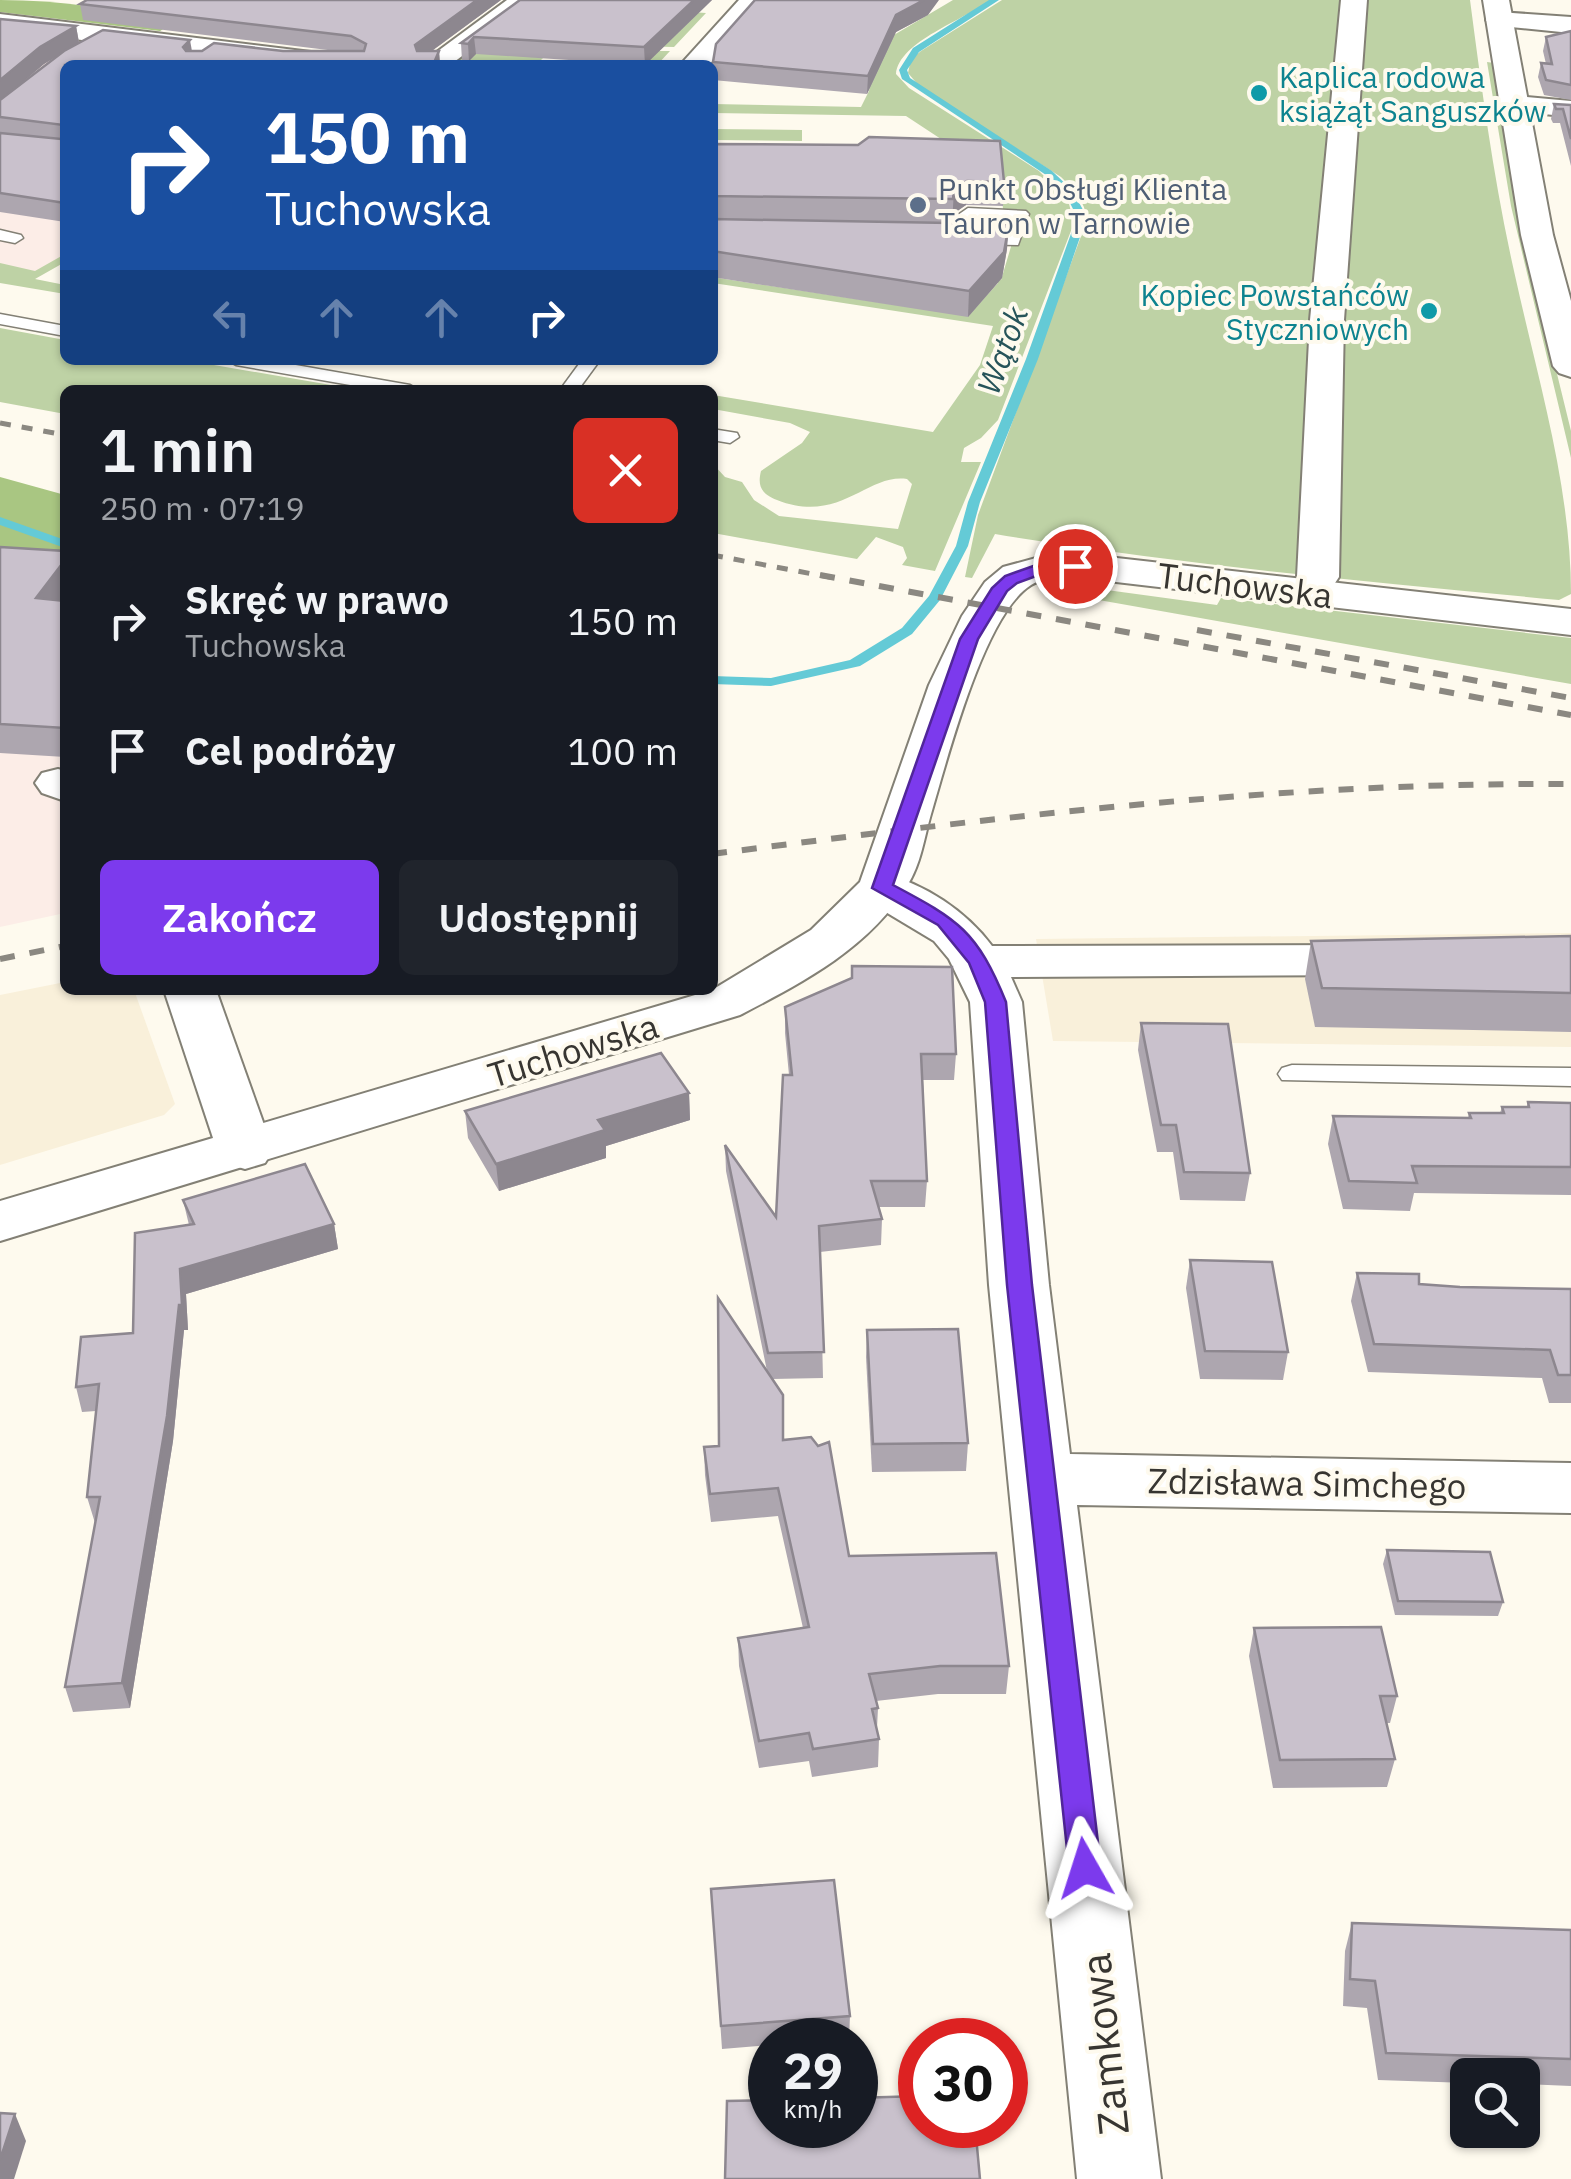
<!DOCTYPE html>
<html lang="pl">
<meta charset="utf-8">
<style>
body{margin:0;font-family:"IBM Plex Sans",sans-serif;background:#20242c;color:#f1f3f6;height:100vh;display:flex;flex-direction:column;font-size:38px;white-space:nowrap}
*{box-sizing:border-box;margin:0}
p{font-size:32px;color:#9ea1a6}
.icon{flex:none;width:55px;height:55px;fill:none;stroke:currentColor;stroke-width:2;stroke-linecap:round;stroke-linejoin:round}
.map{position:relative;flex:1;overflow:hidden}
.side{position:absolute;left:60px;top:385px;width:658px;height:610px;display:flex;flex-direction:column;background:#171b24;border-radius:15px;box-shadow:0 2px 8px #0004}
.side>*{flex:none}
.top-card{position:absolute;left:60px;top:60px;width:658px;height:305px;border-radius:15px;box-shadow:0 2px 8px #0004;background:#1a4fa0;color:#fff;overflow:hidden}
.controls{position:absolute;left:1450px;top:2058px;display:grid;gap:20px}
.controls a{display:grid;place-items:center;width:90px;height:90px;border-radius:15px;background:#171b24;box-shadow:0 2px 8px #0004;font-size:50px}
.speed{position:absolute;left:748px;top:2018px;display:flex;gap:20px;font-size:50px;font-weight:700;text-align:center}
.speed>*{display:grid;place-content:center;width:130px;height:130px;border-radius:50%;background:#171b24;box-shadow:0 2px 8px #0004;line-height:1}
.speed small{font-size:25px;font-weight:400}
.speed .limit{border:15px solid #d22;background:#fff;color:#111}
.pin{position:absolute;display:grid;place-items:center;width:85px;height:85px;color:#fff;margin:-42px;border:5px solid #fff;border-radius:50%;box-shadow:0 2px 10px #0007}
.me{position:absolute;width:110px;margin:-55px;rotate:354deg;stroke-linejoin:round;filter:drop-shadow(0 0 8px #0008)}
.turn{display:flex;align-items:center;gap:35px;height:210px;padding:0 40px;font-size:45px}
.turn .icon{width:130px;height:130px;stroke-width:2.5}
.turn b{display:block;font-size:70px;line-height:85px}
.lanes{display:flex;align-items:center;height:95px;padding:0 40px;background:#0003;justify-content:center;gap:50px;direction:ltr}
.lanes .off{opacity:.35}
.round{display:grid;place-items:center;flex:none;width:105px;height:105px;border-radius:15px;background:#20242c}
.head{display:flex;align-items:center;justify-content:space-between;height:170px;padding:0 40px}
h1{font-size:60px;font-weight:600;line-height:75px}
.action{display:flex;gap:20px;margin-top:auto;padding:20px 40px}
.action a{flex:1;height:115px;border-radius:15px;background:#7c3aed;color:#fff;font-size:40px;font-weight:600;line-height:115px;text-align:center}
.action a+a{background:#20242c;color:#f1f3f6}
ul{padding:0;list-style:none}
li{display:flex;align-items:center;gap:30px;height:130px;padding:0 40px}
li div{flex:1}
li b{display:block;font-size:38px}
li em{font-style:normal}
.map>svg:first-child{display:block}
.commercial{fill:#f9f0da}
.industrial{fill:#fcede7}
.green{fill:#bed2a5}
.forest{fill:#a9c682}
.lines{fill:none;stroke-linecap:round;stroke-linejoin:round}
.stream{fill:#64cad6;fill-rule:evenodd}
.lane-casing{stroke:#838075;stroke-width:3}
.street-casing{stroke:#838075;stroke-width:4}
.secondary-casing{stroke:#838075;stroke-width:4}
.lane{fill:#fff;fill-rule:evenodd}
.street{fill:#fff;fill-rule:evenodd}
.secondary{fill:#fff;fill-rule:evenodd}
.rail-far1{stroke:#8b8881;stroke-width:5;stroke-dasharray:11 11;stroke-linecap:butt}
.rail{stroke:#8b8881;stroke-width:6;stroke-dasharray:15 15;stroke-linecap:butt}
.wall{fill:#ada6af;fill-rule:evenodd}
.shaded-wall{fill:#8d878f}
.building{fill:#c9c1cc;stroke:#8d878f;stroke-width:2.5}
.route{fill:#7c3aed;stroke:#51269a;stroke-width:2.5}
.culture-dot{fill:#0f9aa8;stroke:#fefaee;stroke-width:4}
.service-dot{fill:#5c6f8a;stroke:#fefaee;stroke-width:4}
.labels{text-anchor:middle;dominant-baseline:central;stroke-width:8;stroke-linejoin:round;paint-order:stroke}
.far-culture-label{font-size:30px;fill:#0d838f;stroke:#fefaee;text-anchor:start}
.far-service-label{font-size:30px;fill:#4e5e75;stroke:#fefaee;text-anchor:start}
.far-water-label{font-size:32px;font-style:italic;fill:#27545a;stroke:#fefaee}
.street-label{font-size:35px;fill:#373531;stroke:#fefaee}
.near-street-label{font-size:42px;fill:#373531;stroke:#fefaee}
</style>
<div class="map">
<svg width="1571" height="2179" viewBox="0 0 1571 2179">
<rect width="100%" height="100%" fill="#fefaee"/>
<!-- commercial -->
<g class="commercial">
<path d="M1571,933V1047L1053,1041L1036,939Z"/>
<path d="M65,982V990H134L175,1104L164,1115L0,1165V995Z"/>
</g>
<!-- industrial -->
<g class="industrial">
<path d="M31,35L190,54L65,65V262L34,279L0,274V53Z"/>
<path d="M0,554L65,573V913L0,927Z"/>
</g>
<!-- green -->
<g class="green">
<path d="M953,0H990C965,20 899,41 896,74L909,88L1039,171L1068,200L1074,223L998,420L981,438L964,448L961,462H981L935,571L902,565L907,558L903,547L876,537L857,559L713,533V464L725,477L742,482L754,500L779,516L898,529L912,484L907,479C867,473 840,525 777,500C762,494 757,487 761,471L802,443L810,432L790,423L713,409V395L933,432L980,365L993,326L713,283L712,277L968,316L998,283L962,278L1001,280L1022,210L1003,209L999,165L944,141L906,116L713,113V104L861,107L869,91L877,45Z"/>
<path d="M1002,0H1470C1482,91 1494,182 1514,271C1537,377 1571,485 1571,594L1559,600C1370,582 1182,565 995,534L972,578L965,577L978,515L1087,220C1085,201 1074,190 1061,177L919,86L908,73L911,59L921,51Z"/>
<path d="M663,10L706,13L674,47L580,45L520,51H670L657,65H644L649,60L548,53L536,65H444L496,25Z"/>
<path d="M1487,62L1494,63L1547,333L1571,431V458L1511,206Z"/>
<path d="M712,129L802,130V141L714,140Z"/>
<path d="M65,254V262L35,279L65,285V294L0,283V263L35,271Z"/>
<path d="M0,328L65,340V360H185L360,390H65V414L0,402Z"/>
<path d="M1070,585L1217,605L1221,598L1571,638V684L1065,594Z"/>
</g>
<!-- forest -->
<g class="forest">
<path d="M0,0C61,0 114,8 172,24L160,31L0,12Z"/>
<path d="M0,477L65,495V573L0,554Z"/>
</g>
<g class="lines">
<!-- stream -->
<g class="stream">
<path d="M989,0H999L919,52L907,70L910,78L1052,171L1072,190L1087,217L1038,359L980,502L968,546L940,600L912,634L860,666L771,686L712,684V676L771,678L850,660L902,628L929,596L956,546L968,502L1026,359L1077,217L1065,193L1046,175L902,79L899,70L913,48Z"/>
<path d="M0,517L65,540V548L0,525Z"/>
</g>
<defs>
<g id="lane">
<path d="M968,208L1026,211L1029,214L1018,245L967,244L965,241L970,237L956,235V229L983,228L955,223V217ZM996,218H1012L1006,237H995L999,233Z"/>
<path d="M0,230L21,235L23,238L15,243L0,240Z"/>
<path d="M0,314L65,326V336L0,324Z"/>
<path d="M227,360H267L410,385L419,390H379L236,365Z"/>
<path d="M582,360H600L578,390H560Z"/>
<path d="M712,429L737,433L739,437L730,443L712,440Z"/>
<path d="M1292,1065L1571,1068V1086L1282,1080L1278,1074L1282,1068Z"/>
</g>
<g id="street">
<path d="M507,0H537L450,65H419Z"/>
<path d="M739,0H766L709,65H680Z"/>
<path d="M1341,0H1367L1344,320L1339,577L1333,586L1318,589L1303,586L1297,577L1310,320Z"/>
<path d="M1499,12L1571,17V33L1490,25L1486,20L1490,15Z"/>
<path d="M0,14L352,57L366,65H286L0,30Z"/>
<path d="M1517,96L1571,101V117L1507,110L1503,104L1507,98Z"/>
<path d="M58,769L65,771V801L42,793L35,783L42,773Z"/>
<path d="M882,873C925,884 966,911 992,946L1381,945L1399,949L1407,960L1399,971L1381,975L1011,977L1022,1002L1049,1285L1070,1454L1571,1463V1513L1077,1505L1161,2179H1077L989,1285L970,1002L949,959L934,941L864,899L857,888L864,877Z"/>
<path d="M164,990H216L273,1150L265,1163L245,1169L225,1163L217,1150Z"/>
</g>
<g id="secondary">
<path d="M1483,0H1509L1553,235L1571,301V377L1559,373L1553,366L1521,235Z"/>
<path d="M1047,555L1099,556L1571,609V635L1099,580C1079,579 1049,574 1031,585C984,614 947,760 931,814C924,838 921,864 907,886C868,949 803,982 740,1015L0,1241V1201L712,990L811,930L860,882L929,685L962,616L985,582L1003,567Z"/>
</g>
</defs>
<!-- lane casing -->
<use href="#lane" class="lane-casing"/>
<!-- street casing -->
<use href="#street" class="street-casing"/>
<!-- secondary casing -->
<use href="#secondary" class="secondary-casing"/>
<!-- lane -->
<use href="#lane" class="lane"/>
<!-- street -->
<use href="#street" class="street"/>
<!-- secondary -->
<use href="#secondary" class="secondary"/>
<!-- rail-far1 -->
<g class="rail-far1">
<path d="M0,423L65,435"/>
<path d="M712,555L834,578"/>
</g>
<!-- rail -->
<g class="rail">
<path d="M820,575L1571,715"/>
<path d="M1197,630L1571,698"/>
<path d="M712,854C998,817 1282,782 1571,784"/>
<path d="M0,959L65,946"/>
</g>
</g>
<!-- wall -->
<g class="wall">
<path d="M501,0L431,51H439L440,65H65V222L0,212V19L76,26L79,42L192,51H336L83,20L80,4ZM55,57L9,94L44,64Z"/>
<path d="M520,0H712L645,65L476,54L469,61H462L461,43Z"/>
<path d="M928,15L896,32L867,94L713,80V62Z"/>
<path d="M1571,31V100L1544,95L1538,77L1541,63L1546,64L1543,51L1546,37Z"/>
<path d="M1554,104L1571,105V166L1560,123H1553L1551,119Z"/>
<path d="M712,144L1004,182L1003,206L966,205L953,214L952,223L1007,249L1002,278L968,317L712,277Z"/>
<path d="M0,547L65,596L62,601H65V757L0,753Z"/>
<path d="M1571,936V1032L1315,1027L1305,979L1311,941Z"/>
<path d="M785,1007L956,1054L954,1080H923L927,1181L925,1207H879L882,1219L881,1245L820,1252L823,1378L772,1379L783,1440L849,1556L1009,1666L1006,1694H938L876,1701L878,1708L877,1728L879,1739L878,1767L812,1777L809,1761L759,1768L739,1666L738,1638L803,1628L778,1516L711,1522L705,1475L704,1447L719,1446L767,1371L726,1171L725,1145L776,1217L789,1075L785,1033Z"/>
<path d="M1141,1023L1250,1173L1245,1201L1180,1200L1173,1152H1157L1138,1050Z"/>
<path d="M689,1093L690,1120L606,1146V1158L499,1191L468,1138L465,1111Z"/>
<path d="M1528,1102L1571,1103V1195L1414,1193L1410,1211L1343,1209L1328,1144L1333,1116L1468,1118L1469,1113H1500L1502,1107H1527Z"/>
<path d="M183,1200L334,1224L338,1249L186,1294L188,1330H184L173,1441L130,1708L73,1712L65,1687L95,1523L87,1497L96,1411L82,1412L76,1387L133,1333L189,1225Z"/>
<path d="M1190,1260L1288,1352L1283,1380L1200,1379L1186,1288Z"/>
<path d="M1357,1273L1419,1284L1460,1287L1571,1289V1403H1549L1542,1378L1368,1372L1351,1301Z"/>
<path d="M867,1330L968,1443L966,1471L872,1472L866,1357Z"/>
<path d="M1387,1550L1503,1602L1498,1616L1395,1615L1383,1564Z"/>
<path d="M1254,1628L1397,1696L1390,1723H1387L1395,1759L1387,1787L1273,1788L1249,1656Z"/>
<path d="M711,1889L850,2016L849,2039L770,2040V2045L722,2049Z"/>
<path d="M1352,1923L1571,1930V2086L1522,2084V2075H1468V2083L1378,2080L1367,2008L1343,2006L1345,1951Z"/>
</g>
<!-- shaded-wall -->
<g class="shaded-wall">
<path d="M477,0H501L417,62L415,45Z"/>
<path d="M694,0H712L645,65L644,47Z"/>
<path d="M924,0H939L928,15L896,32L867,94L868,76L896,15Z"/>
<path d="M76,26L79,43L44,64L0,101V80L40,47Z"/>
<path d="M474,37L476,54L469,61L468,44Z"/>
<path d="M190,40L193,57L183,47Z"/>
<path d="M439,51L440,65H433Z"/>
<path d="M967,181L966,205L953,214L952,224L954,190Z"/>
<path d="M1009,224L1007,249L1002,278L968,317L969,291Z"/>
<path d="M65,560V596L42,626L36,598Z"/>
<path d="M689,1093L690,1120L606,1146V1158L499,1191L496,1164L598,1120Z"/>
<path d="M334,1224L338,1249L186,1294L188,1330H184L173,1441L130,1708L122,1683L180,1269Z"/>
<path d="M15,2114L26,2141L14,2179H0V2160Z"/>
</g>
<!-- building -->
<g class="building">
<path d="M87,0H477L415,45L417,51H439L433,65H65V133L64,125L0,117V100L64,51L103,30L190,40L183,47L186,51H202L214,43L283,51H364L366,44L351,36L80,4Z"/>
<path d="M520,0H694L644,47L474,37L468,44L461,43Z"/>
<path d="M755,0H924L896,15L868,76L713,62L716,44Z"/>
<path d="M0,19L76,26L40,47L0,80Z"/>
<path d="M1571,31V85L1546,80L1541,63L1552,64L1546,37Z"/>
<path d="M1554,104L1571,105V139L1563,109H1556Z"/>
<path d="M0,133L61,139L65,136V203L0,193Z"/>
<path d="M869,137L1000,141L1004,182L967,181L954,190L953,199L712,196V144L858,145Z"/>
<path d="M712,219L1009,224L1004,252L969,291L712,251Z"/>
<path d="M0,547L65,551V560L36,598L65,601V728L0,724Z"/>
<path d="M1571,936V993L1322,988L1311,941Z"/>
<path d="M852,966L952,967L956,1054H921L927,1181H871L882,1219L819,1226L824,1352L768,1353L725,1145L776,1217L783,1075H792L785,1007L852,978Z"/>
<path d="M1141,1023L1228,1024L1250,1173L1184,1172L1176,1125H1161Z"/>
<path d="M661,1053L689,1093L598,1120L605,1130L496,1164L465,1111Z"/>
<path d="M1528,1102L1571,1103V1167L1412,1166L1417,1183L1349,1181L1333,1116L1471,1118L1469,1113H1504L1502,1107H1529Z"/>
<path d="M305,1164L334,1224L180,1269L182,1305H179L167,1416L122,1683L65,1687L100,1497H87L99,1384L76,1387L81,1337L133,1333L135,1233L194,1224L183,1200Z"/>
<path d="M1190,1260L1272,1262L1288,1352L1205,1351Z"/>
<path d="M1357,1273L1419,1274V1284L1460,1287L1571,1289V1375H1558L1550,1350L1374,1344Z"/>
<path d="M718,1298L783,1395V1440L811,1437L818,1446L829,1442L849,1556L996,1553L1009,1666H940L869,1674L878,1708L872,1709L879,1739L813,1749L809,1733L759,1741L738,1638L809,1627L778,1488L710,1494L704,1447L719,1446Z"/>
<path d="M958,1329L968,1443L873,1444L867,1330Z"/>
<path d="M1387,1550L1490,1552L1503,1602L1398,1601Z"/>
<path d="M1381,1627L1397,1696H1380L1395,1759L1280,1760L1254,1628Z"/>
<path d="M834,1880L850,2016L721,2026L711,1889Z"/>
<path d="M1352,1923L1571,1930V2059L1386,2053L1375,1981L1350,1979Z"/>
<path d="M920,2096V2125H975L980,2179H725L727,2101L770,2100V2125H855V2098Z"/>
<path d="M0,2113L15,2114L0,2160Z"/>
</g>
<!-- route -->
<path class="route" d="M1075,561L1083,566L1081,570L1047,572L1017,583L1007,591L978,639L893,885C959,920 977,931 1006,1002L1032,1285L1101,1868L1096,1878L1085,1882L1074,1878L1069,1868L1007,1285L985,1002L969,963L938,925L872,888L960,639L992,588L1005,576L1039,564Z"/>
<!-- markers -->
<g class="culture-dot">
<circle cx="1259" cy="93" r="10"/>
<circle cx="1429" cy="311" r="10"/>
</g>
<circle class="service-dot" cx="918" cy="205" r="10"/>
<g class="labels">
<!-- far-culture labels -->
<g class="far-culture-label">
<text x="1279" y="76">Kaplica rodowa<tspan x="1279" dy="34">książąt Sanguszków</tspan></text>
<text x="1409" y="294" text-anchor="end">Kopiec Powstańców<tspan x="1409" dy="34">Styczniowych</tspan></text>
</g>
<!-- far-service labels -->
<g class="far-service-label">
<text x="938" y="188">Punkt Obsługi Klienta<tspan x="938" dy="34">Tauron w Tarnowie</tspan></text>
</g>
<!-- far-water labels -->
<g class="far-water-label">
<text transform="translate(1002 350) rotate(-70)">Wątok</text>
</g>
<!-- street labels -->
<g class="street-label">
<text transform="translate(1245 585) rotate(7)">Tuchowska</text>
<text transform="translate(573 1050) rotate(-17)">Tuchowska</text>
<text transform="translate(1307 1483) rotate(1)">Zdzisława Simchego</text>
</g>
<!-- near-street labels -->
<g class="near-street-label">
<text transform="translate(1104 2044) rotate(-96)">Zamkowa</text>
</g>
</g>
</svg>
<div class="controls">
<a><svg class="icon" aria-label="search" viewBox="0 0 24 24"><circle cx="10" cy="10" r="6"/><path d="M15 15l6 6"/></svg></a>
</div>
<div class="speed"><div>29<small>km/h</small></div><div class="limit">30</div></div>
<div class="pin" style="left:1075px;top:566px;background:#d93025"><svg class="icon" aria-label="arrive" viewBox="0 0 24 24"><path d="M6 21V4h12l-3 4 3 4H6"/></svg></div>
<svg class="me" style="left:1085px;top:1868px" viewBox="-20 -20 40 40"><path d="M0-17L14 15 0 8-14 15z" fill="#7c3aed" stroke="#fff" stroke-width="4"/></svg>
<div class="top-card">
<div class="turn"><svg class="icon" aria-label="right" viewBox="0 0 24 24"><path d="M7 20v-9h11M14 6l5 5-5 5"/></svg><div><b>150 m</b>Tuchowska</div></div>
<div class="lanes"><svg class="icon off" aria-label="left" viewBox="0 0 24 24"><path d="M17 20v-9H6M10 6l-5 5 5 5"/></svg><svg class="icon off" aria-label="ahead" viewBox="0 0 24 24"><path d="M12 20V5M6 11l6-6 6 6"/></svg><svg class="icon off" aria-label="ahead" viewBox="0 0 24 24"><path d="M12 20V5M6 11l6-6 6 6"/></svg><svg class="icon" aria-label="right" viewBox="0 0 24 24"><path d="M7 20v-9h11M14 6l5 5-5 5"/></svg></div>
</div>
<section class="side">
<div class="head"><div><h1>1 min</h1><p>250 m · 07:19</p></div><a class="round" style="background:#d93025;color:#fff"><svg class="icon" aria-label="close" viewBox="0 0 24 24"><path d="M6 6l12 12M18 6L6 18"/></svg></a></div>
<ul>
<li><svg class="icon" aria-label="right" viewBox="0 0 24 24"><path d="M7 20v-9h11M14 6l5 5-5 5"/></svg><div><b>Skręć w prawo</b><p>Tuchowska</p></div><em>150 m</em></li>
<li><svg class="icon" aria-label="arrive" viewBox="0 0 24 24"><path d="M6 21V4h12l-3 4 3 4H6"/></svg><div><b>Cel podróży</b></div><em>100 m</em></li>
</ul>
<div class="action"><a>Zakończ</a><a>Udostępnij</a></div>
</section>
</div>
